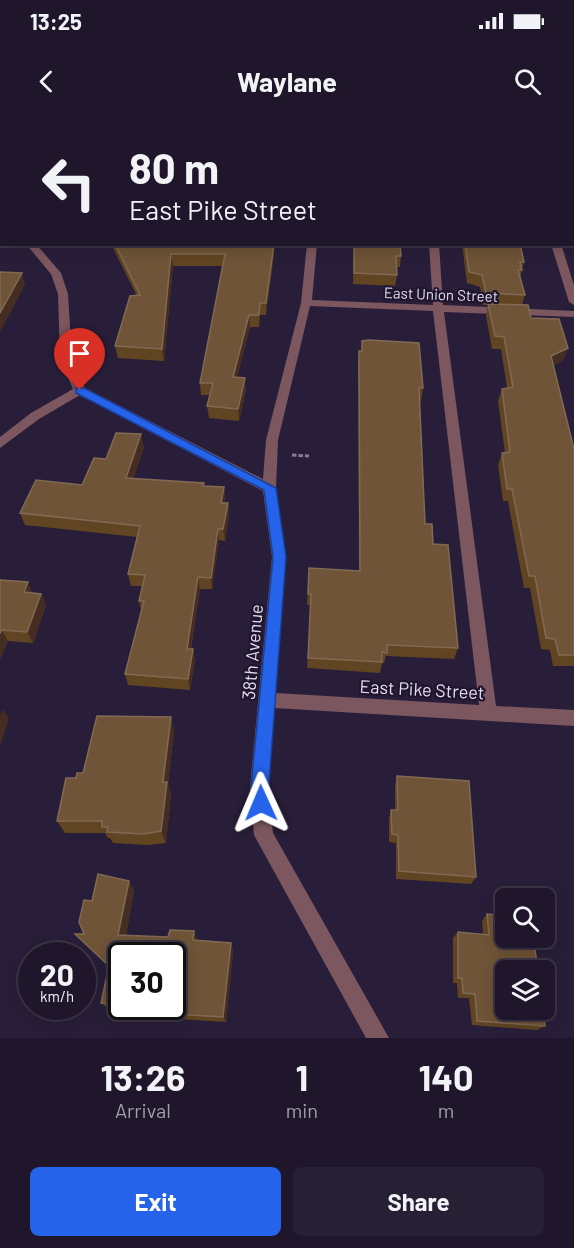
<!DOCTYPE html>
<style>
body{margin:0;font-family:Barlow,sans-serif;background:#271f33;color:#f1f3f6;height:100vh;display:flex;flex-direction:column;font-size:22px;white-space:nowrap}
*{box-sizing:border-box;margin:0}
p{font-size:20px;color:#a19fa9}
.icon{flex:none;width:33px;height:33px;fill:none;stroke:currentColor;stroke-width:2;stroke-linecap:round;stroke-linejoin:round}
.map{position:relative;height:918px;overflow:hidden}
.panel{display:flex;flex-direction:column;background:#1f162b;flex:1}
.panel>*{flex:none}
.guide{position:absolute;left:0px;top:0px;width:574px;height:126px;box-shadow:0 3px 15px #0003,0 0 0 2px #3c3547;background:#1f162b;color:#f1f3f6;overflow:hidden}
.fabs{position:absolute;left:495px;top:768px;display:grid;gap:12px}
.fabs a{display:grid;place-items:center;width:60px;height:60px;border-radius:9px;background:#1f162b;box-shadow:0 3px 15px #0003,0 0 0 2px #3c3547;font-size:30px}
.speed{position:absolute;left:18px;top:822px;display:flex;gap:12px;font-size:30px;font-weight:700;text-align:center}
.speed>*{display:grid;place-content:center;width:78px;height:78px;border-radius:50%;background:#1f162b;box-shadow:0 3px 15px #0003,0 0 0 2px #3c3547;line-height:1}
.speed small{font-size:15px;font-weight:400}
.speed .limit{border:3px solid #111;border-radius:9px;background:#fff;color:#111}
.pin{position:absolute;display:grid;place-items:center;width:51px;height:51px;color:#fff;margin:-62px -26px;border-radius:50% 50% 50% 0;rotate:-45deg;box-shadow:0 0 6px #0007}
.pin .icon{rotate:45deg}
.me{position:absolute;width:66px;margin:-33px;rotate:359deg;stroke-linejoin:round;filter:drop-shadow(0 0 4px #0008)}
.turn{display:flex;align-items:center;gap:21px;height:126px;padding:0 30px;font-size:27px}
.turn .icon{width:78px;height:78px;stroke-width:2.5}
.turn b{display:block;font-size:42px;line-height:51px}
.eta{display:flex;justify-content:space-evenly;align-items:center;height:102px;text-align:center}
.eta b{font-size:36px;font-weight:700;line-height:42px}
.action{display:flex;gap:12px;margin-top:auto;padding:12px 30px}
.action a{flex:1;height:69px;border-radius:9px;background:#2563eb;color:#fff;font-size:24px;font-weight:700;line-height:69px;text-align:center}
.action a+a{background:#271f33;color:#f1f3f6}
.status{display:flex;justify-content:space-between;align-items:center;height:42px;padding:0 30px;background:#1f162b;direction:ltr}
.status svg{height:16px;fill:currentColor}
header{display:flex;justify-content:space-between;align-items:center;height:78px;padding:0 30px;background:#1f162b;font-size:27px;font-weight:700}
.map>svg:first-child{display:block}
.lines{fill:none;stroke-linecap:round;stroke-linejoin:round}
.path{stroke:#867d93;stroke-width:3;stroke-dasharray:4.5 2;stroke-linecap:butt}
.minor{fill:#7d575f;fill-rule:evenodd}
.wall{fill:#614421;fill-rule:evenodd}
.shaded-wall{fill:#452e21}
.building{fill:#6f5437;stroke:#816a54;stroke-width:1.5}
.route{fill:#2563eb;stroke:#184099;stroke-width:1.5}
.labels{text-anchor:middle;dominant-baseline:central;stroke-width:4.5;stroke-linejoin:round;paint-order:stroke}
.far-street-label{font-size:15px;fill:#e4deef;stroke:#20152e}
.street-label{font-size:18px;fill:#e4deef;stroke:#20152e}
</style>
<div class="status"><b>13:25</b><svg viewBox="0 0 49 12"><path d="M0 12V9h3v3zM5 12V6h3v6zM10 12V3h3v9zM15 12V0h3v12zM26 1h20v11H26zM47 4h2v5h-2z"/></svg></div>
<header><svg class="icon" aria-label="back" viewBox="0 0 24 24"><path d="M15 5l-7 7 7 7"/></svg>Waylane<svg class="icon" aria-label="search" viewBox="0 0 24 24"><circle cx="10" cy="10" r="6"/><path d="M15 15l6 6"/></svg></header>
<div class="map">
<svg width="574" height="918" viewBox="0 0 574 918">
<rect width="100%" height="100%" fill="#291e39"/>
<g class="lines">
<!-- path -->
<path class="path" d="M292,335L309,336"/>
<!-- minor -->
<g class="minor">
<path d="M265,0H273L264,2Z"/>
<rect x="573" y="32" width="1" height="4"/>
<path d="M0,89L2,90V96L0,95Z"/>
<path d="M26,124H36L61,153L68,174L72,239L85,268L263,359L266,320L301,183L307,124H317L312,180L433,185L429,124H439L443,185L574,191V197L444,192L496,586L574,590V606L274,588L268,667L273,713L389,918H366L254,715L250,667L272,437L263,371L80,275L39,299L0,328V317L31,293L73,269L60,239L58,174L51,154ZM310,186L433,191L479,585L276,573L286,437L276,368L278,320Z"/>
<path d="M551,124H561L574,165V185L569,182Z"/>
</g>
</g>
<!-- wall -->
<g class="wall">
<path d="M111,124H274V134L266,195H260L259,207H250L237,257L246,270L239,301L209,298L207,286L210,275H201L200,263L223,146H173L164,241L118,238L115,226L137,176Z"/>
<path d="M354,124H400L401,136L400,147H396L397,155L395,166L353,164Z"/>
<path d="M462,124H520L524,142L520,158L525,175L522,185L531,198L568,228L563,240L553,245L574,329V546H553L550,530L541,529L530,468H524L508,381H503L498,345L502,333H505L498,281L502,269L507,268L501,229H492L486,196L488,185H483L480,167L467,163Z"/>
<path d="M362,221L423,268L421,281H419L425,404L433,424L458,528L454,539L386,536L384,543H382L380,553L307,548L311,485H307L309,448L359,451L358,243L359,231H361Z"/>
<path d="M144,327L133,359L204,363V366L224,367L225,379L224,383H228L229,395L225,421L219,420L212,469H200L191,529H193L195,540L190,570L128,565L125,554L141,490L139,481L142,466H131L128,454L137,417L25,405L20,393L82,365L106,339Z"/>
<path d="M0,460L33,473L41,474L46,485L33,523L8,521L0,539Z"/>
<path d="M174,611L168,664L171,674L166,723L148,725L113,723L110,718H108L105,713H65L57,701L76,658L83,653Z"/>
<path d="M397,656L476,757L471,764L396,759V723L389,722V699L391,690H395V666Z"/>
<path d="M134,770L126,815L197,819V820L231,823L233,831L226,902L130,896L123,890L108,889L101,883L109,846L75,814H84L92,781ZM122,836L172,886H122Z"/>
<path d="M487,794L546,824L539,830H535L545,906L537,910L472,905L469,878H458L457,863H453V818L458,812L483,814L482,801Z"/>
</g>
<!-- shaded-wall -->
<g class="shaded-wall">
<rect x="0" y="56" width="2" height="11"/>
<path d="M274,124V134L266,195V183Z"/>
<path d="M171,134L173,146L164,241L162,229Z"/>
<path d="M22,153L25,165L0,212V193Z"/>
<path d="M260,183V195L259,207V195Z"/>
<path d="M249,195L250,207L234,269L233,257Z"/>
<path d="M568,228L563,240L547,249L551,236Z"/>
<path d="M245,258L246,270L239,301L238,289Z"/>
<path d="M141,314L144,327L129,370L126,358Z"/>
<path d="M224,367L225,379L222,395L221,383Z"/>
<path d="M228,383L229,395L225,421L223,409Z"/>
<path d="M218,409L219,420L212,469L211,458Z"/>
<path d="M198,457L200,469L189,539L187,529Z"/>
<path d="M28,462L33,474L24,472Z"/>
<path d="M41,474L46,485L33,523L27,512Z"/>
<path d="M2,510L8,521L0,539V513Z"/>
<path d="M193,529L195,540L190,570L188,559Z"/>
<path d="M3,589L9,599L0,626V596Z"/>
<path d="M171,597L174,611L168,664L171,674L166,723L161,711L163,662Z"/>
<path d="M129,761L134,770L125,823L118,815Z"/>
<path d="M194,811L197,819L196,828L193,820Z"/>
<path d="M231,823L233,831L226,902L223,897Z"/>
</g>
<!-- building -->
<g class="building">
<path d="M0,0H61L63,2H2V56H0Z"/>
<path d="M77,0H156L158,2H71Z"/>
<path d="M115,124H274L266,183H260L259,195H249L233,257L245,258L238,289L207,286L213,263H200L225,134H171L162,229L115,226L130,176L140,175Z"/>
<path d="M354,124H400L401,136H396L397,155L354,153Z"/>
<path d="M465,124H520L524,142H520L522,150H518L525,175L486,173L482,155L469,152Z"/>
<path d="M0,152L22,153L0,193Z"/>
<path d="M488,184L528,185L531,198L559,199L568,228L551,236L574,329V535H559L555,519L546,518L535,456H529L512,369H507L502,333L510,332L502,269L513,267L504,217L495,216Z"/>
<path d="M369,220L419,223L423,268H419L425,404H432L433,424L448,425L458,528L387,525V533L382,532V542L308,538L311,474H308L309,448L360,451L359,231H362V221Z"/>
<path d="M116,313L141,314L126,358L204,363L203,366L224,367L221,383H228L223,409H218L211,458L198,457L187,529H193L188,559L125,554L144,481H139L145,455L128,454L140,406L20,393L36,360L82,365L94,338L106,339Z"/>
<path d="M0,460L28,462L24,472L41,474L27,512L2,510L0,513Z"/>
<path d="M97,596L171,597L163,662H167L161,711L143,714L107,712L108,707H102V701H57L66,658H76L77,653H83Z"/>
<path d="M397,656L469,661L476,757L399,751L398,715L392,714L391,690H398Z"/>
<path d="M98,754L129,761L118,815L168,817L170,810L194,811L193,820L231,823L223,897L123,891L124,886H172V836H122V884L101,883L109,846L75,814H84L79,802L84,780L92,781Z"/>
<path d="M487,794L506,796V818H544V815L546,824L534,823L538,850H506V890H543L545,906L477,901L475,874L463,873L462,858H458V812L489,815Z"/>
</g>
<!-- route -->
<path class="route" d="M76,268H84L276,368L286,437L267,689L261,691L255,689L251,667L273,437L264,370L76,273Z"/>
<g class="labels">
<!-- far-street labels -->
<g class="far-street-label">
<text transform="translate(441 174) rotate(2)">East Union Street</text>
</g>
<!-- street labels -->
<g class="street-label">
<text transform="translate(252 532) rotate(-85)">38th Avenue</text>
<text transform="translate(422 569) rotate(3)">East Pike Street</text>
</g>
</g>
</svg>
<div class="fabs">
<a><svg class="icon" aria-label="search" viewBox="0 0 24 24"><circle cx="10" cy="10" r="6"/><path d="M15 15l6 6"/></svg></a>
<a><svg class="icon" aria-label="layers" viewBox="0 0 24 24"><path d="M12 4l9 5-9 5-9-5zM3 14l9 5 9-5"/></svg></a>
</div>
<div class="speed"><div>20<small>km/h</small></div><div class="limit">30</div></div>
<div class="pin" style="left:80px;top:270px;background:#d93025"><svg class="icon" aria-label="arrive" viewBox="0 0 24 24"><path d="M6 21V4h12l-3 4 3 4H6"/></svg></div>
<svg class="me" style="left:261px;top:683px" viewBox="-20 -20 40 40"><path d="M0-17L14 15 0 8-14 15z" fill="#2563eb" stroke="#fff" stroke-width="4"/></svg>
<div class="guide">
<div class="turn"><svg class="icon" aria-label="left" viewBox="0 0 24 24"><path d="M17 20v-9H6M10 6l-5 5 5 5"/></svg><div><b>80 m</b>East Pike Street</div></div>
</div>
</div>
<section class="panel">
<div class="eta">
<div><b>13:26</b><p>Arrival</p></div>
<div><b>1</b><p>min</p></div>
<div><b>140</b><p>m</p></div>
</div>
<div class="action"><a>Exit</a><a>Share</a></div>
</section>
